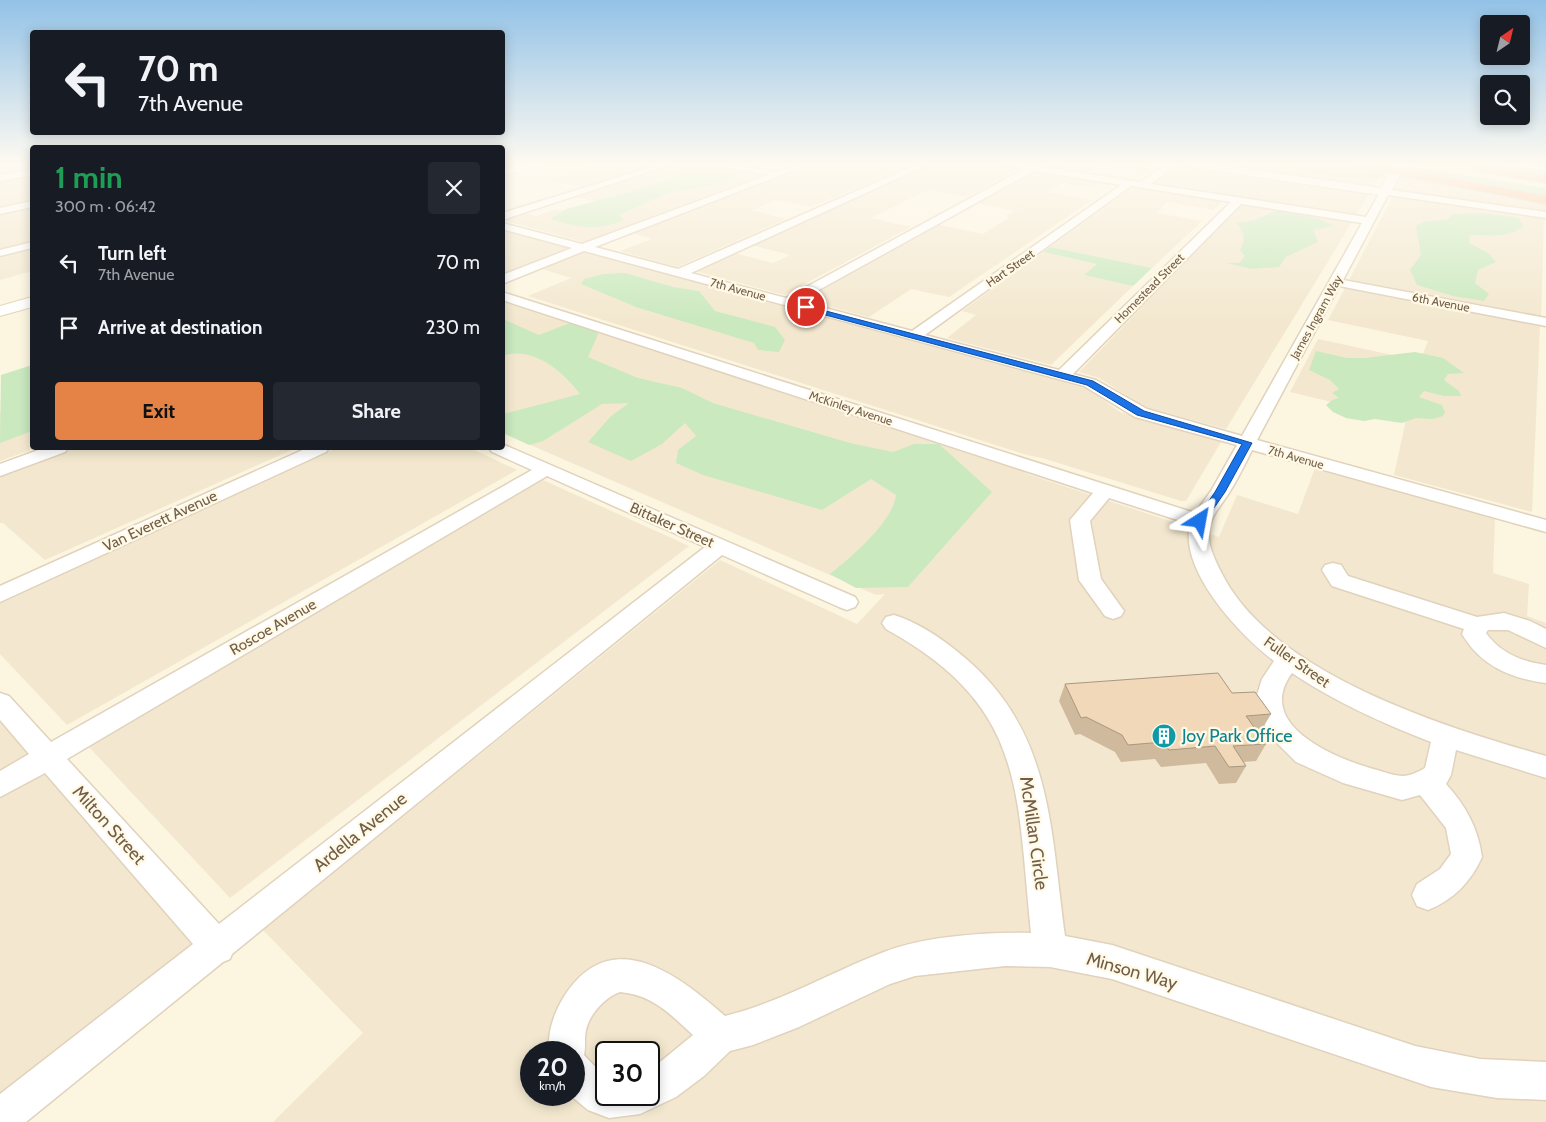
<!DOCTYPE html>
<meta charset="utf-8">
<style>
body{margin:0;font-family:Cabin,sans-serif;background:#242831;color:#f1f3f6;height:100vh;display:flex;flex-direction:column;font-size:19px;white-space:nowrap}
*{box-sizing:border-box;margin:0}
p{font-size:16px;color:#9ea1a6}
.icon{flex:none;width:28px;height:28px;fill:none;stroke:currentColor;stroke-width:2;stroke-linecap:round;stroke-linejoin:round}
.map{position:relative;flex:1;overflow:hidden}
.drawer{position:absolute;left:30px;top:145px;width:475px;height:305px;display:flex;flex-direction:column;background:#171b24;border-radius:5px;box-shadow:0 2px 12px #0003}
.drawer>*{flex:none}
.guide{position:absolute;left:30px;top:30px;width:475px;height:105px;border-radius:5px;box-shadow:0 2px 12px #0003;background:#171b24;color:#f1f3f6;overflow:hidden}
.needle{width:32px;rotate:35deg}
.tools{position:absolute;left:1480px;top:15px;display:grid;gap:10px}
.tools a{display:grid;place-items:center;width:50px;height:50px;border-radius:5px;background:#171b24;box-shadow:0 2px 12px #0003;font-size:25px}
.speed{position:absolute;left:520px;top:1041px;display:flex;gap:10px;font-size:25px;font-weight:700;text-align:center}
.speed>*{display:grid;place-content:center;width:65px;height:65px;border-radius:50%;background:#171b24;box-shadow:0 2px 12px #0003;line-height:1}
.speed small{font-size:12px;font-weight:400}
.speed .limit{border:2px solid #111;border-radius:8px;background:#fff;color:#111}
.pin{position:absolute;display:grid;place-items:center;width:42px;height:42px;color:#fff;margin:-21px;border:2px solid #fff;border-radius:50%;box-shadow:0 1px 5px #0007}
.me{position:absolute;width:55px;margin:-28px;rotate:34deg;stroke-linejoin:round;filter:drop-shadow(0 0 4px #0008)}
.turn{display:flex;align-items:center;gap:18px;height:105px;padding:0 25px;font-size:22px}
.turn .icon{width:65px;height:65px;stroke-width:2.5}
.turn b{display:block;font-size:35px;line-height:42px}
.round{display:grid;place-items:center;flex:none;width:52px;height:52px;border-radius:5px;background:#242831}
.headline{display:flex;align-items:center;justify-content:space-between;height:85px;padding:0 25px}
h1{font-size:30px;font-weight:800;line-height:38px;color:#1e9e55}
.cta{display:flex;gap:10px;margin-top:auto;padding:10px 25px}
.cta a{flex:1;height:58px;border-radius:5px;background:#e58346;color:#111;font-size:20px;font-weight:800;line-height:58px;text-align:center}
.cta a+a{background:#242831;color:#f1f3f6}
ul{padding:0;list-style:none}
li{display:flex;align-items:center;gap:15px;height:65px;padding:0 25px}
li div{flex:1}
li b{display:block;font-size:19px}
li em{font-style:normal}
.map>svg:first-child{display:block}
.residential{fill:#f3e8cf;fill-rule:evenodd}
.commercial{fill:#fce6d4}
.green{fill:#cae9bf}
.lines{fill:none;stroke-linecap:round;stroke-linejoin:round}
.street-casing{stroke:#e0d2bc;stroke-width:3}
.secondary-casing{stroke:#e1d2b7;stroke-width:2}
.highway-casing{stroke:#ddd8d3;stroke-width:2}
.street{fill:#fff;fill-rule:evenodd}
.secondary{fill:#fff;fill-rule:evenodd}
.highway{fill:#f6bf97;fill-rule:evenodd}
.wall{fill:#cfba9e}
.building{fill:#f1d8b8;stroke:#a99781}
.route{fill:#1a73e8;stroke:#114b97}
.labels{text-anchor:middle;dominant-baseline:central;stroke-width:4.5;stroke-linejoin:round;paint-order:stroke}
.far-street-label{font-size:12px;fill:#725e48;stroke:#fff9e6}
.street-label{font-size:15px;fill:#725e48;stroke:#fff9e6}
.near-culture-label{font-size:18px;fill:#0d838f;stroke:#fff9e6;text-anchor:start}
.near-street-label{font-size:18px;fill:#725e48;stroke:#fff9e6}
</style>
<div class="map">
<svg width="1546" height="1122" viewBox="0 0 1546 1122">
<rect width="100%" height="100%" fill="#fcf5e0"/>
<!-- residential -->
<g class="residential">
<path d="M0,164H32V271L0,280Z"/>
<path d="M601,164H656L581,187L547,180Z"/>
<path d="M679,164H710L764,174L584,242L502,220L525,213L536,216L557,209L582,215L610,205L575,197Z"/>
<path d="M816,164H912L812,207L776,200L752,210L786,219L677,267L620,251L652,239L633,233Z"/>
<path d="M932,164H995L1020,168L967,197L928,190L871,218L911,227L784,295L695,271L734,253L773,263L790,255L752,245Z"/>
<path d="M1024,164H1145L1141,167L1151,169L1146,173L1098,165L1086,174Z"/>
<path d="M1180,164L1369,192L1356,216L1153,184Z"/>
<path d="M1209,164H1290L1379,176L1371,187Z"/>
<path d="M1037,170L1102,181L1092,188L1063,183L1048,192L1092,200L949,297L911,289L869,317L804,300L939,225L983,234L1010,217L1006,216L1014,211L978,203Z"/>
<path d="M1399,172L1546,201V214L1445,200L1448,189L1396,181Z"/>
<path d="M1135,186L1223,200L1214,210L1167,202L1156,213L1202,221L1152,268L1050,247Z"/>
<path d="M1393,196L1544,217L1541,316L1349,280Z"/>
<path d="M1243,203L1352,222L1226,429L1145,407L1099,378L1079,372Z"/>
<path d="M502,230L528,237L567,248L503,273Z"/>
<path d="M581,252H586L1088,389L1120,412L1221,442L1186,501H1181L1042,458L1027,455L528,296L571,278L539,268Z"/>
<path d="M1043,252L1097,264L1084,275L1133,286L1051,365L947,338L976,315L962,311Z"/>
<path d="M1345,288L1540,325L1532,512L1394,475L1406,420L1290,392L1318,339L1420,361L1428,341L1328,320Z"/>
<path d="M503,301L1014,468L1030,475L1219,537L1237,495L1298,514L1315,468L1495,519L1493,573L1529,584L1527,616L1546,623V1122H273L363,1033L263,930L720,560L857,624L885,594L876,595L503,433ZM531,1052H574V1095H531ZM606,1052H649V1095H606Z"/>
<path d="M0,412L32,413V448H36L0,461Z"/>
<path d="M75,448H296L45,560L3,523H0V476Z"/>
<path d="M336,448H470L517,470L67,725L0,654V603Z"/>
<path d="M543,480L689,546L230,898L89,747Z"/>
<path d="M0,703L218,947L0,1118Z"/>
</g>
<!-- commercial -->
<path class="commercial" d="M1391,181L1448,189L1445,200L1385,192Z"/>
<!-- green -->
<g class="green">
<path d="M1241,164C1267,164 1378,156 1388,179L1347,178L1278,167Z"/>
<path d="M1476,164H1516L1546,169V175Z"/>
<path d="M1407,166L1546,188V198L1407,170Z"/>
<path d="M697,170L737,176L724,183L668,193L619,215L624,220C597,232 577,227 550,219L566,209L630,192Z"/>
<path d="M1278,210L1320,219L1333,226L1313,230L1318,242L1286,257L1279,267L1251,269L1227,263H1239L1245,256L1240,250C1246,240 1245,232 1236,223L1255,220Z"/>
<path d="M1482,213L1519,218L1523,226C1507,239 1489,235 1470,235L1469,243L1488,253L1496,262L1478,270L1475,283L1489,294L1484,301L1453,296L1417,285L1410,270L1421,255L1416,226L1426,221L1447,220L1452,214Z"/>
<path d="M1050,247L1152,268L1133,286L1084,275L1097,264L1043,252Z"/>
<path d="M625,273L673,287L699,291L715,311L775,327L785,340L779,352L758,350L754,343L636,307L581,284L584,279L603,274Z"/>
<path d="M503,319L539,335L570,323L599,332L588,357L638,378L682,388L713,403L850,443L893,452L914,444H939L992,492L908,587L856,588L830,574C850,558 893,522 896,495L871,479L822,510L703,475L676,463L678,450L696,436L685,423L662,444L631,461L588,442L611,416L629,403L602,404L543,441L529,445L503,433V414L580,394C564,372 532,345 503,356Z"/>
<path d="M1316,351L1347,358H1365L1415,352L1443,358L1464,373L1448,374L1444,380L1459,391L1461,396H1444L1424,391L1419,397L1442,405L1445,412L1443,416L1432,419L1416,418L1402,423L1375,419L1364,421L1346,418L1333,412L1326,405L1334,399L1339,398L1332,393L1339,389L1330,380L1309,370Z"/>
<path d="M32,365V431L0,443L1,375Z"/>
</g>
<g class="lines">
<defs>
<g id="street">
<path d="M661,164H673L502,220V213Z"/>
<path d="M720,164C739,164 757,170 776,171C786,172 797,163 810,164L595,247L678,269L918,164H929L691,273L786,298L1024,169L1004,164H1024L1141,182L1167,164H1176L1151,184L1366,217L1380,192L1385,189L1546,212V218L1388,195L1343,280L1546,318V326L1339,286L1257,440L1546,520V532L1252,450C1245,464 1238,479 1229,493C1221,506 1209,517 1209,533C1208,546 1215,560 1221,572C1271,674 1444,727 1546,756V778L1456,750L1451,775L1446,784C1466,806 1478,828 1482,857C1471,882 1453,900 1428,910L1417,906L1412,895L1417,884L1440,869L1451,854L1446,828L1420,795L1402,800L1343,783L1296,762L1277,743L1257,713L1256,698L1262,679L1274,661C1240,635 1179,571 1190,524L1109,498L1090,521L1101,579L1124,611L1121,616L1113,619L1105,616L1079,580L1070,520L1093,493L502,300V292L1195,513L1211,491L1237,445L1135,417L1084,386L584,251L502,284V275L572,248L502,229V223L582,244L768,175L724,167ZM1034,171L1121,185L912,331L799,301ZM1131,186L1231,202L1059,370L925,335ZM1241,204L1362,223L1242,436L1147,409L1096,380L1073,374ZM1292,673C1335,702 1382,723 1431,742L1425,768C1418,772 1410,776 1403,776C1395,776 1384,772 1377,770C1337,759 1253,726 1292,673Z"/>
<path d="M32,169V175L0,181V175Z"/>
<path d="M32,201V207L0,214V208Z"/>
<path d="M32,242V248L0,256V250Z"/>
<path d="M502,444L855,597L858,602L855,607L847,610L839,607L722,555L232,954L230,959L223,962L26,1122H0V1094L193,944L45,773L0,797V771L29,754L0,720V693L9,696L51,742L532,470L492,452L489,448H502ZM547,476L705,547L219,924L67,759Z"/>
<path d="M44,448H68L65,452L0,476V464Z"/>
<path d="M307,448H329L326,452L0,602V586Z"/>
<path d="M1333,563L1341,565L1348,576L1477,617L1504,613L1530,621L1546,629V648L1508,630H1488L1486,633C1500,653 1523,662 1546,665V683C1510,678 1481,666 1462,634L1464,629L1332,586L1322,570L1325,565Z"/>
<path d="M894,615C917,622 941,638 959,653C1053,728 1050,828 1065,936L1112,945L1415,1046L1480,1059L1546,1062V1100L1497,1098L1431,1087L1112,979L1050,967L1005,966L915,976L890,984L799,1027L753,1045L730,1051L704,1076L676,1097L640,1114L609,1118L588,1110L570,1095H574V1052H549C547,1032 555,1009 567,992C615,924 680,977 725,1016C782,1002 831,972 884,952C925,936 988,932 1031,933C1016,790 1027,707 886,629L882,623L886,617ZM620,992C653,995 670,1014 693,1035L649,1071V1095H606V1078L584,1055C586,1047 584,1038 586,1030C589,1015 605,997 620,992Z"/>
</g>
<g id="secondary">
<path d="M523,164H541L539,166L502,176V169Z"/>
<path d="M1184,164H1213L1381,188L1394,164H1406L1391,192L1385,196L1190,167Z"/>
<path d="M1517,164L1546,165V171L1519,166Z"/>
<path d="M32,297V307L0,316V306Z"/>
</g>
<g id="highway">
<path d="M1353,164H1376L1546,196V204L1359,167Z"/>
<path d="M1476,165L1546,175V183L1472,170V166Z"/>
</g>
</defs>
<!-- street casing -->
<use href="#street" class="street-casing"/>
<!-- secondary casing -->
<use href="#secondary" class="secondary-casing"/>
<!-- highway casing -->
<use href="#highway" class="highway-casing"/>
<!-- street -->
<use href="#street" class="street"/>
<!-- secondary -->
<use href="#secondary" class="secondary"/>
<!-- highway -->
<use href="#highway" class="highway"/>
</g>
<!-- wall -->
<path class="wall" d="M1065,684L1232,693L1271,714L1261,731H1257L1266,744L1256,761L1243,762L1246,766L1236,783L1219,784L1206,763L1161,767L1155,759L1121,762L1115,752L1080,734L1075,735L1059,701Z"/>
<!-- building -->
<path class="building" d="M1218,673L1232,693L1255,692L1271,714L1246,716L1266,744L1233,746L1246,766L1229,767L1215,746L1169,750L1163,742L1128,745L1122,735L1086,717L1081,718L1065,684Z"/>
<!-- sky -->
<linearGradient id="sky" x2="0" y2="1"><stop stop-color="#93c2e7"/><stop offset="0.51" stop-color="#fefaf1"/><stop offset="1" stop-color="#fefaf1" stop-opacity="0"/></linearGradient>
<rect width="1546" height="321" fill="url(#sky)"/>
<!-- route -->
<path class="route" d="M803,305L1093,381L1144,411L1252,443L1225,492L1205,521L1204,523H1196L1195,521L1215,492L1242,444L1137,415L1087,385L803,309Z"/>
<!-- icons -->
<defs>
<symbol id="building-disc" viewBox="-11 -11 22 22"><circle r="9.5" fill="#0f9aa8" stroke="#fff9e6"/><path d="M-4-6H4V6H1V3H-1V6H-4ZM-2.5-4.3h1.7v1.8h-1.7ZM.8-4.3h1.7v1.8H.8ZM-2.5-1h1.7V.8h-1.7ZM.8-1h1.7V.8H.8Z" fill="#fff"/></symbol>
</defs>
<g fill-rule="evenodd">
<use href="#building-disc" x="1150" y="722" width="28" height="28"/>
</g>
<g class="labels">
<!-- far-street labels -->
<g class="far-street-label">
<text transform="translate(1010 268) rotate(-35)">Hart Street</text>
<text transform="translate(1149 288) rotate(-45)">Homestead Street</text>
<text transform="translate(738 289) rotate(15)">7th Avenue</text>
<text transform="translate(1441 302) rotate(11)">6th Avenue</text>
<text transform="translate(1316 317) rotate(-61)">James Ingram Way</text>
<text transform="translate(851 408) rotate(18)">McKinley Avenue</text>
<text transform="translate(1296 457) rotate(16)">7th Avenue</text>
</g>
<!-- street labels -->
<g class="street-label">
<text transform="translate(160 521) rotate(-25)">Van Everett Avenue</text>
<text transform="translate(672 525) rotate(24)">Bittaker Street</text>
<text transform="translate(273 627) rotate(-30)">Roscoe Avenue</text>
<text transform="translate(1297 662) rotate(35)">Fuller Street</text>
</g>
<!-- near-culture labels -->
<g class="near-culture-label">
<text x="1182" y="736">Joy Park Office</text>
</g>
<!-- near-street labels -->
<g class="near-street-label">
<text transform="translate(109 825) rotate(48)">Milton Street</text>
<text transform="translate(360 832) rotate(-39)">Ardella Avenue</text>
<text transform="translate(1034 833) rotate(82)">McMillan Circle</text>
<text transform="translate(1132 971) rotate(16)">Minson Way</text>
</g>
</g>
</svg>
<div class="tools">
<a><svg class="needle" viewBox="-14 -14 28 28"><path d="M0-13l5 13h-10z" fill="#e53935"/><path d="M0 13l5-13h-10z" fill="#9ea1a6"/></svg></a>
<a><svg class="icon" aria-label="search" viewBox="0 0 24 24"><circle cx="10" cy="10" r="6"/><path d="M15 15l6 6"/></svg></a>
</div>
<div class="speed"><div>20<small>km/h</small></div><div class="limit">30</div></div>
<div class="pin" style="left:806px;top:307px;background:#d93025"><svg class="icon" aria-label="arrive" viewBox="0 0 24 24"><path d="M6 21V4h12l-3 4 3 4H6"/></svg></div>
<svg class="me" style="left:1200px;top:521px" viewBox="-20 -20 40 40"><path d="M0-17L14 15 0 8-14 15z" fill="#1a73e8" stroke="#fff" stroke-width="4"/></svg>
<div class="guide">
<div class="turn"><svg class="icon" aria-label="left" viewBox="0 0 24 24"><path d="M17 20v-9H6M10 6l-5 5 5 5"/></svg><div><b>70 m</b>7th Avenue</div></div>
</div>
<section class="drawer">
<div class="headline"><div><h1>1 min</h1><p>300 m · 06:42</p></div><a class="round"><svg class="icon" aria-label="close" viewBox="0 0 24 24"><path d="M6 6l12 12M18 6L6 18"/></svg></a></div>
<ul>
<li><svg class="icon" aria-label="left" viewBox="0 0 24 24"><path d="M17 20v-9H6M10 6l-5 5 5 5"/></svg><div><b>Turn left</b><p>7th Avenue</p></div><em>70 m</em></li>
<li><svg class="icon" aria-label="arrive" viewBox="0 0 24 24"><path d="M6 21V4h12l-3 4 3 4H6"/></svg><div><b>Arrive at destination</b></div><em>230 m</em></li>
</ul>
<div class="cta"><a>Exit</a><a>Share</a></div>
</section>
</div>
